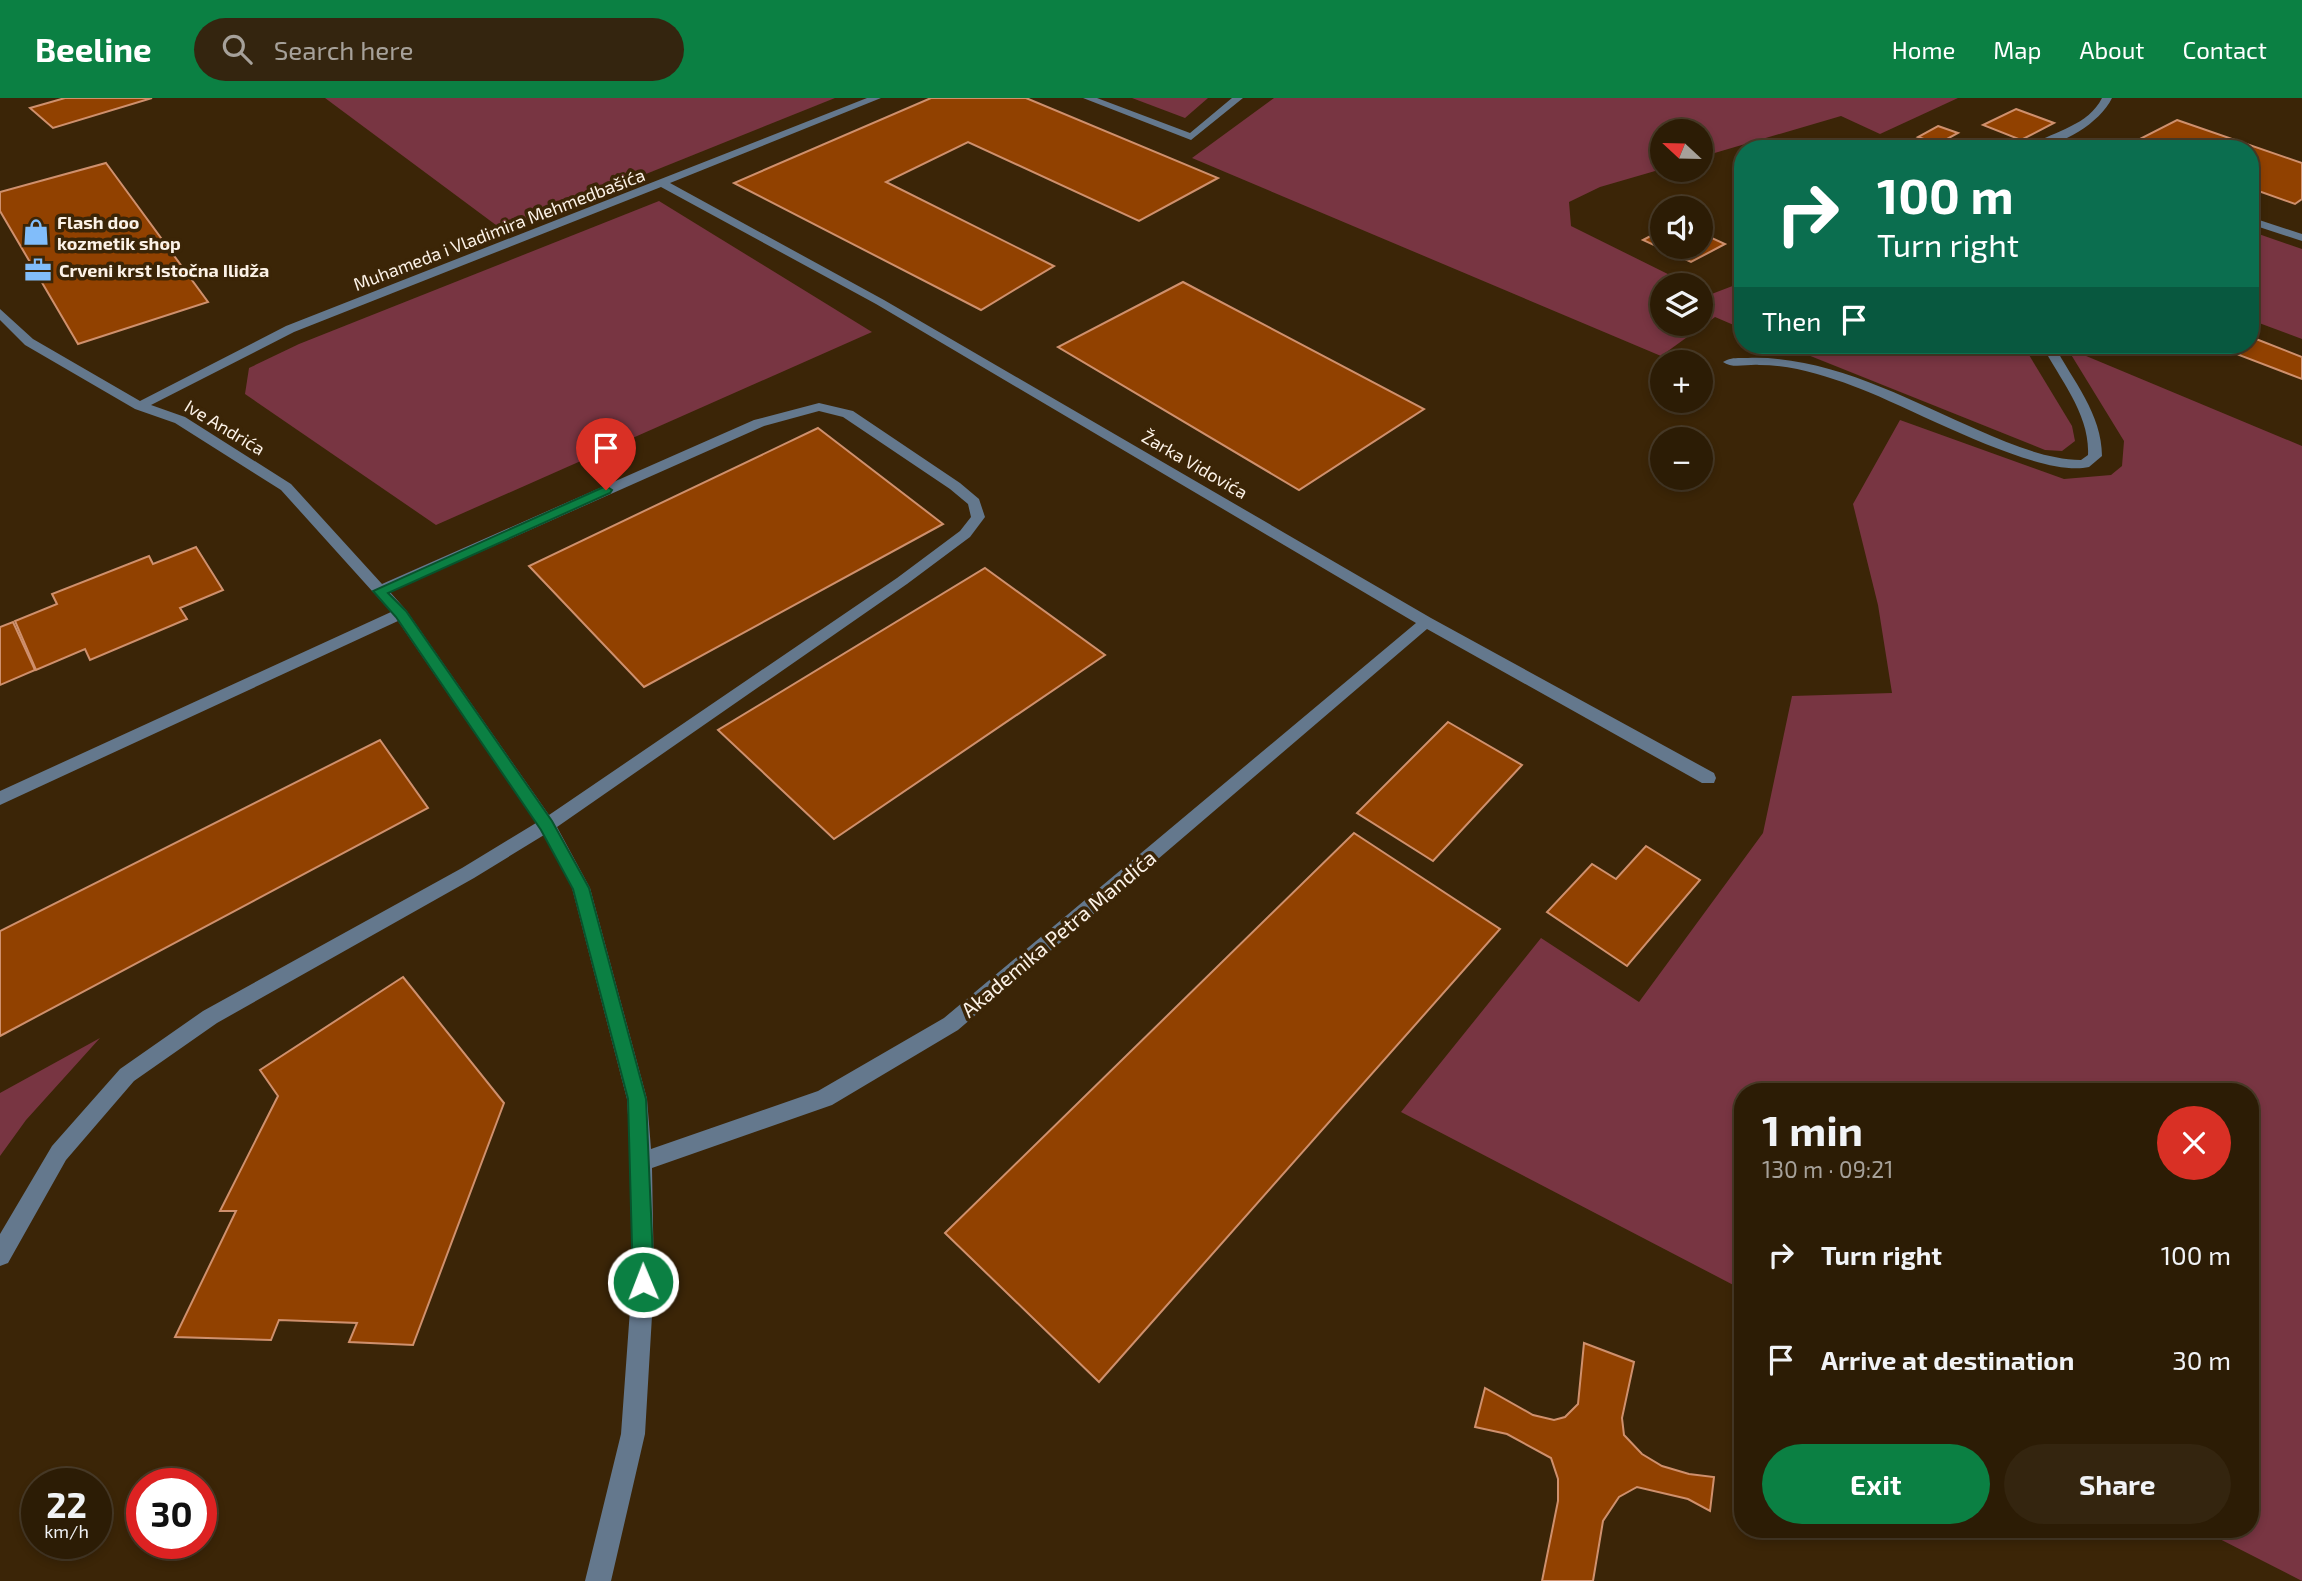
<!DOCTYPE html>
<meta charset="utf-8">
<style>
body{margin:0;font-family:"Exo 2",sans-serif;background:#34250f;color:#f1f3f6;height:100vh;display:flex;flex-direction:column;font-size:26px;white-space:nowrap}
*{box-sizing:border-box;margin:0}
p{font-size:23px;color:#a6a19a}
.icon{flex:none;width:38px;height:38px;fill:none;stroke:currentColor;stroke-width:2;stroke-linecap:round;stroke-linejoin:round}
.map{position:relative;flex:1;overflow:hidden}
.sheet{position:absolute;left:1734px;top:985px;width:525px;height:455px;display:flex;flex-direction:column;background:#2c1c05;border-radius:28px;box-shadow:0 4px 10px #0003,0 0 0 2px #483a27}
.sheet>*{flex:none}
.hud{position:absolute;left:1734px;top:42px;width:525px;height:214px;border-radius:28px;box-shadow:0 4px 10px #0003,0 0 0 2px #483a27;background:#0b6e4f;color:#fff;overflow:hidden}
.needle{width:46px;rotate:292deg}
.buttons{position:absolute;left:1650px;top:21px;display:grid;gap:14px}
.buttons a{display:grid;place-items:center;width:63px;height:63px;border-radius:50%;background:#2c1c05;box-shadow:0 4px 10px #0003,0 0 0 2px #483a27;font-size:35px}
.speed{position:absolute;left:21px;top:1370px;display:flex;gap:14px;font-size:35px;font-weight:700;text-align:center}
.speed>*{display:grid;place-content:center;width:91px;height:91px;border-radius:50%;background:#2c1c05;box-shadow:0 4px 10px #0003,0 0 0 2px #483a27;line-height:1}
.speed small{font-size:18px;font-weight:400}
.speed .limit{border:10px solid #d22;background:#fff;color:#111}
.pin{position:absolute;display:grid;place-items:center;width:60px;height:60px;color:#fff;margin:-72px -30px;border-radius:50% 50% 50% 0;rotate:-45deg;box-shadow:0 0 7px #0007}
.pin .icon{rotate:45deg}
.me{position:absolute;width:77px;margin:-38px;rotate:359deg;stroke-linejoin:round;filter:drop-shadow(0 0 5px #0008)}
.turn{display:flex;align-items:center;gap:24px;height:147px;padding:0 28px;font-size:32px}
.turn .icon{width:91px;height:91px;stroke-width:2.5}
.turn b{display:block;font-size:49px;line-height:60px}
.then{display:flex;align-items:center;height:66px;padding:0 28px;background:#0003;gap:14px;font-size:26px}
.round{display:grid;place-items:center;flex:none;width:74px;height:74px;border-radius:37px;background:#34250f}
.overview{display:flex;align-items:center;justify-content:space-between;height:119px;padding:0 28px}
h1{font-size:42px;font-weight:700;line-height:52px}
.action{display:flex;gap:14px;margin-top:auto;padding:14px 28px}
.action a{flex:1;height:80px;border-radius:42px;background:#0b8043;color:#fff;font-size:28px;font-weight:700;line-height:80px;text-align:center}
.action a+a{background:#34250f;color:#f1f3f6}
ul{padding:0;list-style:none}
li{display:flex;align-items:center;gap:21px;height:105px;padding:0 28px}
li div{flex:1}
li b{display:block;font-size:26px}
li em{font-style:normal}
header{display:flex;align-items:center;gap:42px;box-sizing:border-box;height:98px;padding:0 35px;background:#0b8043;color:#fff}
header strong{font-size:33px}
nav{display:flex;gap:38px;margin-inline-start:auto;font-size:24px}
.search{width:490px;height:63px;background:#34250f;display:flex;align-items:center;gap:18px;box-sizing:border-box;padding:0 24px;border-radius:38px;color:#a6a19a;font-size:26px}
.map>svg:first-child{display:block}
.green{fill:#783542}
.building{fill:#914100;stroke:#cf906d;stroke-width:2}
.lines{fill:none;stroke-linecap:round;stroke-linejoin:round}
.minor{fill:#64788d;fill-rule:evenodd}
.route{fill:#0b8043;stroke:#07532c;stroke-width:2}
.labels{text-anchor:middle;dominant-baseline:central;stroke-width:7;stroke-linejoin:round;paint-order:stroke}
.far-poi-label{font-size:18px;font-weight:bold;fill:#fcf2e7;stroke:#3b2507;text-anchor:start}
.far-street-label{font-size:18px;fill:#fcf2e7;stroke:#3b2507}
.street-label{font-size:21px;fill:#fcf2e7;stroke:#3b2507}
</style>
<header>
<strong>Beeline</strong>
<div class="search"><svg class="icon" aria-label="search" viewBox="0 0 24 24"><circle cx="10" cy="10" r="6"/><path d="M15 15l6 6"/></svg>Search here</div>
<nav><a>Home</a><a>Map</a><a>About</a><a>Contact</a></nav>
</header>
<div class="map">
<svg width="2302" height="1483" viewBox="0 0 2302 1483">
<rect width="100%" height="100%" fill="#3b2507"/>
<!-- green -->
<g class="green">
<path d="M325,0H835L504,133Z"/>
<path d="M1132,0H1208L1185,20Z"/>
<path d="M1274,0H1958L1880,36L1841,18L1701,59V33H1662V71L1600,89L1569,104L1571,128L1690,187H1662V226H1701V193L1709,197L1743,184V231L1715,219L1661,258L1192,60Z"/>
<path d="M659,103L872,234L436,427L245,296L249,270L299,246Z"/>
<path d="M2250,133L2302,151V241L2251,222Z"/>
<path d="M1783,247H2023L2072,328L2075,343L2062,353L2045,352Z"/>
<path d="M2067,250L2302,348V1483L2202,1432H2250V994H1743V1192L1401,1014L1541,840L1639,904L1763,735L1792,598L1892,595L1878,507L1853,406L1900,322L2064,381L2111,377L2122,368L2124,343Z"/>
<path d="M100,940L26,1022L0,1058V995Z"/>
</g>
<!-- building -->
<g class="building">
<path d="M65,0H152L53,30L30,10Z"/>
<path d="M931,0H1026L1218,80L1139,123L968,44L886,84L1054,168L981,212L734,85Z"/>
<path d="M2016,11L2054,25L2021,42L1983,27Z"/>
<path d="M2177,22L2302,65V101L2295,106L2250,90V51H2140L2128,47Z"/>
<path d="M1938,28L1958,35L1938,46L1918,39Z"/>
<path d="M106,65L208,204L78,246L0,113V94Z"/>
<path d="M1662,132V149H1701V135L1725,146L1691,164L1643,142Z"/>
<path d="M1183,184L1424,311L1299,392L1058,249Z"/>
<path d="M2256,241L2302,259V281L2239,257Z"/>
<path d="M818,330L943,426L644,589L529,468Z"/>
<path d="M196,449L223,492L180,510L187,521L90,562L85,551L36,572L15,523L57,506L52,496L149,458L153,466Z"/>
<path d="M985,470L1105,557L834,741L718,632Z"/>
<path d="M13,524L35,572L0,587V529Z"/>
<path d="M1448,624L1522,667L1433,763L1357,715Z"/>
<path d="M380,642L428,710L0,938V833Z"/>
<path d="M1354,735L1500,831L1099,1284L945,1135Z"/>
<path d="M1646,748L1700,782L1627,868L1547,814L1592,766L1616,781Z"/>
<path d="M403,879L504,1005L413,1247L349,1244L357,1225L279,1222L271,1242L175,1239L236,1113H220L278,998L260,972Z"/>
<path d="M1584,1245L1634,1264L1622,1320L1624,1337L1642,1356L1662,1368L1689,1376L1714,1379L1710,1413L1688,1401L1637,1389L1619,1399L1603,1423L1593,1483H1542L1558,1403V1381L1551,1360L1507,1336L1475,1329L1485,1290L1533,1317L1554,1322L1565,1319L1578,1306Z"/>
</g>
<g class="lines">
<!-- minor -->
<g class="minor">
<path d="M867,0H881L670,85L884,202L1431,520L1714,675L1716,680L1714,685H1702L1427,531L958,932L832,1007L652,1070L654,1184L645,1336L611,1483H585L621,1336L632,1184L631,1064L627,1001L572,790L544,737L474,780L217,925L134,983L66,1062L8,1165L0,1168V1136L52,1048L120,971L203,913L462,770L536,725L398,523L0,707V693L391,514L281,392L175,325L135,311L25,247L0,222V211L33,241L140,303L286,228ZM661,89L876,206L1416,525L944,920L818,993L651,1051L647,1001L590,790L557,729L907,486L970,439L985,419L979,401L960,385L853,313L819,305L754,322L382,486L291,386L185,319L151,307L294,234ZM819,313L843,319L950,391L968,406L971,419L960,433L897,480L549,717L406,512L390,494L764,328Z"/>
<path d="M1083,0H1097L1190,35L1232,0H1243L1191,42Z"/>
<path d="M2102,0H2112C2099,27 2056,51 2026,51C2050,33 2087,30 2102,0Z"/>
<path d="M2250,119L2302,136V143L2250,126Z"/>
<path d="M2042,247H2054C2073,283 2102,316 2102,358L2089,369C2037,381 1907,307 1853,288C1823,277 1791,267 1759,267C1747,266 1732,271 1723,264C1730,259 1739,260 1748,260C1828,257 1907,301 1978,332C2011,346 2044,361 2081,362L2088,357C2090,316 2060,282 2042,247Z"/>
</g>
</g>
<!-- route -->
<path class="route" d="M606,388L612,392L610,395L388,495L406,513L552,723L589,790L646,1001L654,1184L651,1191L643,1194L636,1191L633,1184L628,1001L573,791L541,732L396,519L373,493Z"/>
<!-- icons -->
<defs>
<symbol id="shop-bare" viewBox="-9 -9 18 18"><path d="M-5-2.5h2.3a2.7 3.5 0 0 1 5.4 0H5L5.5 6h-11ZM-1.5-2.5h3a1.5 2.3 0 0 0-3 0Z" fill="#81bdfa" stroke="#3b2507" stroke-width="2.5" paint-order="stroke"/></symbol>
<symbol id="office-bare" viewBox="-9 -9 18 18"><path d="M-6-3h4V-5.5h4V-3h4V5H-6ZM-1-4.5V-3h2v-1.5ZM-6 0V1H6V0Z" fill="#81bdfa" stroke="#3b2507" stroke-width="2.5" paint-order="stroke"/></symbol>
</defs>
<g fill-rule="evenodd">
<use href="#shop-bare" x="17" y="115" width="38" height="38"/>
<use href="#office-bare" x="19" y="153" width="38" height="38"/>
</g>
<g class="labels">
<!-- far-poi labels -->
<g class="far-poi-label">
<text x="57" y="124">Flash doo<tspan x="57" dy="21">kozmetik shop</tspan></text>
<text x="59" y="172">Crveni krst Istočna Ilidža</text>
</g>
<!-- far-street labels -->
<g class="far-street-label">
<text transform="translate(499 131) rotate(-21)">Muhameda i Vladimira Mehmedbašića</text>
<text transform="translate(225 329) rotate(31)">Ive Andrića</text>
<text transform="translate(1195 366) rotate(30)">Žarka Vidovića</text>
</g>
<!-- street labels -->
<g class="street-label">
<text transform="translate(1058 835) rotate(-40)">Akademika Petra Mandića</text>
</g>
</g>
</svg>
<div class="buttons">
<a><svg class="needle" viewBox="-14 -14 28 28"><path d="M0-13l5 13h-10z" fill="#e53935"/><path d="M0 13l5-13h-10z" fill="#a6a19a"/></svg></a>
<a><svg class="icon" aria-label="sound" viewBox="0 0 24 24"><path d="M4 9h4l5-4v14l-5-4H4zM17 9q2 3 0 6"/></svg></a>
<a><svg class="icon" aria-label="layers" viewBox="0 0 24 24"><path d="M12 4l9 5-9 5-9-5zM3 14l9 5 9-5"/></svg></a>
<a>+</a>
<a>−</a>
</div>
<div class="speed"><div>22<small>km/h</small></div><div class="limit">30</div></div>
<div class="pin" style="left:606px;top:392px;background:#d93025"><svg class="icon" aria-label="arrive" viewBox="0 0 24 24"><path d="M6 21V4h12l-3 4 3 4H6"/></svg></div>
<svg class="me" style="left:643px;top:1184px" viewBox="-20 -20 40 40"><circle r="17" fill="#0b8043" stroke="#fff" stroke-width="3"/><path d="M0-11L8 9 0 5-8 9z" fill="#fff"/></svg>
<div class="hud">
<div class="turn"><svg class="icon" aria-label="right" viewBox="0 0 24 24"><path d="M7 20v-9h11M14 6l5 5-5 5"/></svg><div><b>100 m</b>Turn right</div></div>
<div class="then">Then<svg class="icon" aria-label="arrive" viewBox="0 0 24 24"><path d="M6 21V4h12l-3 4 3 4H6"/></svg></div>
</div>
<section class="sheet">
<div class="overview"><div><h1>1 min</h1><p>130 m · 09:21</p></div><a class="round" style="background:#d93025;color:#fff"><svg class="icon" aria-label="close" viewBox="0 0 24 24"><path d="M6 6l12 12M18 6L6 18"/></svg></a></div>
<ul>
<li><svg class="icon" aria-label="right" viewBox="0 0 24 24"><path d="M7 20v-9h11M14 6l5 5-5 5"/></svg><div><b>Turn right</b></div><em>100 m</em></li>
<li><svg class="icon" aria-label="arrive" viewBox="0 0 24 24"><path d="M6 21V4h12l-3 4 3 4H6"/></svg><div><b>Arrive at destination</b></div><em>30 m</em></li>
</ul>
<div class="action"><a>Exit</a><a>Share</a></div>
</section>
</div>
